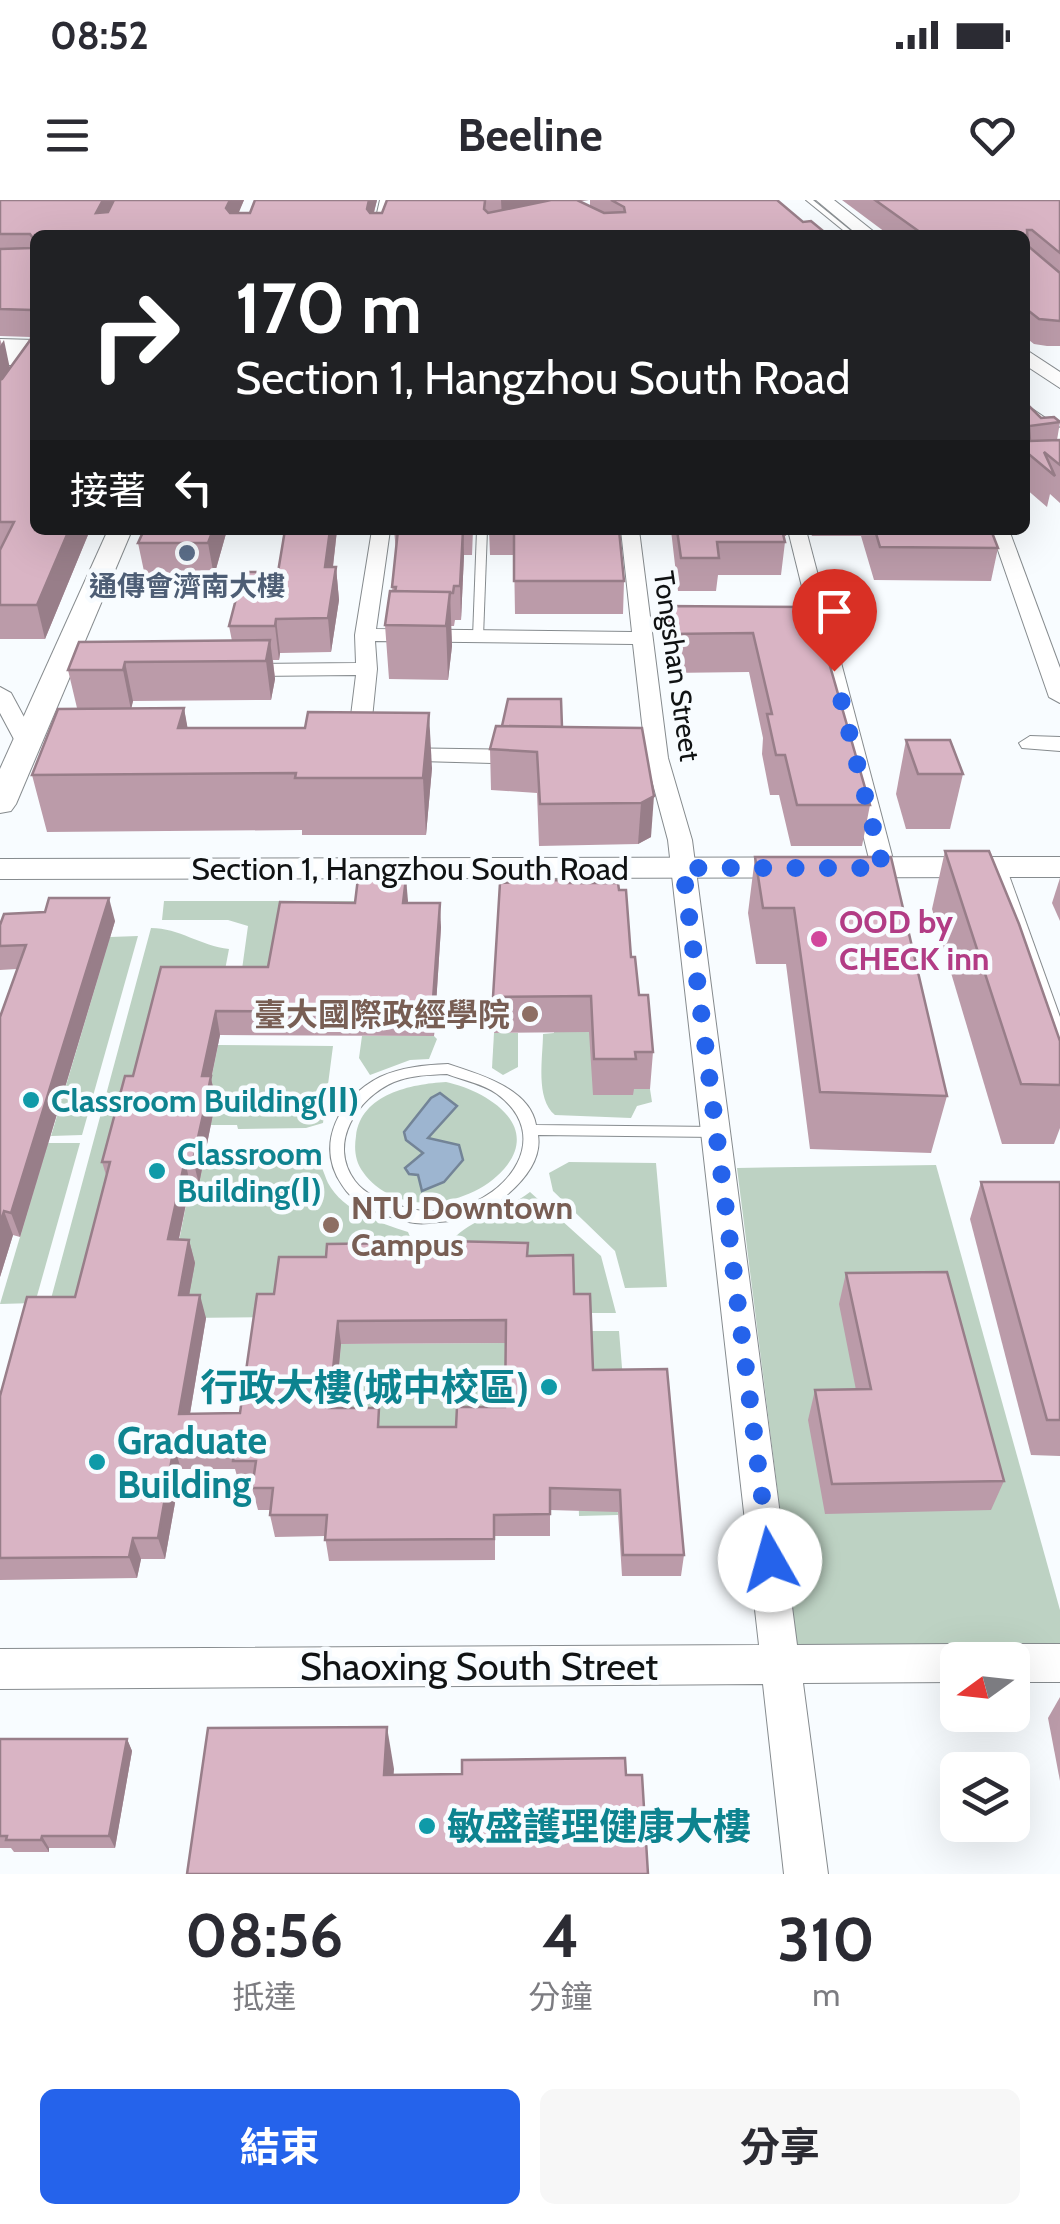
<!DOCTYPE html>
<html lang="zh-TW">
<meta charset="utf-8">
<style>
body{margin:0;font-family:Cabin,"Noto Sans TC",sans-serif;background:#f7f7f7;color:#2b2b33;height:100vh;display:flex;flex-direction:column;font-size:38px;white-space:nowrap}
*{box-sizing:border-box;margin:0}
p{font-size:32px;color:#7c7c81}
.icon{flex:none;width:55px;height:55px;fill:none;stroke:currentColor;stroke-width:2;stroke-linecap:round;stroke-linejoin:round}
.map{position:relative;height:1674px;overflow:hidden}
.side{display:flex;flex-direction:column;background:#fff;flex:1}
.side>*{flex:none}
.banner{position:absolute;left:30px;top:30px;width:1000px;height:305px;border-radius:15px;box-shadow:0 10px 40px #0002;background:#202124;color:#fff;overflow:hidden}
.needle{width:65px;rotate:255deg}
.controls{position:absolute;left:940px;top:1442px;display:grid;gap:20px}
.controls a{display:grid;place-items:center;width:90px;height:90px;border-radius:15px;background:#fff;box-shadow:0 10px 40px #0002;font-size:50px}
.pin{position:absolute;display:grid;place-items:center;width:85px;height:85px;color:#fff;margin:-102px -42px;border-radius:50% 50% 50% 0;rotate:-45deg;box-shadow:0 0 10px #0007}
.pin .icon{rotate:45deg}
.me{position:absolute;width:110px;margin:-55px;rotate:353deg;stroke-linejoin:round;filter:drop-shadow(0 0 8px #0008)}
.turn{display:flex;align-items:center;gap:35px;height:210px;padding:0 40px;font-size:45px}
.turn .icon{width:130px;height:130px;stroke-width:2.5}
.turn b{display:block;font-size:70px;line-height:85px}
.then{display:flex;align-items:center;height:95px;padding:0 40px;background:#0003;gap:20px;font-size:38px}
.eta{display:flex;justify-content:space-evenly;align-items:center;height:170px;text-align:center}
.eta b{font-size:60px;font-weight:700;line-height:70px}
.primary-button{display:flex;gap:20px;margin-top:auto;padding:20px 40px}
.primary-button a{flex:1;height:115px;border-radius:15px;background:#2563eb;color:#fff;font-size:40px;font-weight:700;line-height:115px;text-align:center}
.primary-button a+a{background:#f7f7f7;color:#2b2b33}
.status{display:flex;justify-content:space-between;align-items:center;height:70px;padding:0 50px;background:#fff;direction:ltr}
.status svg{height:28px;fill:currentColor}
header{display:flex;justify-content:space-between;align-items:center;height:130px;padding:0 40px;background:#fff;font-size:45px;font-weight:700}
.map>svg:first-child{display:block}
.green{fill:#bdd2c3}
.water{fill:#9db5d0;stroke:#738497;stroke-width:2.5}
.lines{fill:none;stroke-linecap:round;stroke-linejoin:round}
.lane-casing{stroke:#868b8e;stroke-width:2}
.street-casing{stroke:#868b8e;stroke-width:2}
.secondary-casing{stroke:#868b8e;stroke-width:2}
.highway-casing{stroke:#868b8e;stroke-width:2}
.lane{fill:#fff;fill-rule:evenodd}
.street{fill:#fff;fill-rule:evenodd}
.secondary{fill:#fff;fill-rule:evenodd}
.highway{fill:#fff;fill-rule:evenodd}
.wall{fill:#bb9ba9;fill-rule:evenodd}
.shaded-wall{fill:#987e89}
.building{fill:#d9b4c4;stroke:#987e89;stroke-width:2.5;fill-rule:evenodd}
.route{stroke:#2563eb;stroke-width:18;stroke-dasharray:0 32.4}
.service-dot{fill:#5c6f8a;stroke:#f8fcff;stroke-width:4}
.hotel-dot{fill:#d1479c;stroke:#f8fcff;stroke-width:4}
.education-dot{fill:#8d6e63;stroke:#f8fcff;stroke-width:4}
.culture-dot{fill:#0f9aa8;stroke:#f8fcff;stroke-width:4}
.labels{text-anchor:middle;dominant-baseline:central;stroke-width:9;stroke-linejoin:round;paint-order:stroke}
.far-service-label{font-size:28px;font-weight:bold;fill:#4e5e75;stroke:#f8fcff}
.far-street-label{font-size:28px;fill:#101213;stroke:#f8fcff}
.street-label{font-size:32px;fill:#101213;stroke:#f8fcff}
.hotel-label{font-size:32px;font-weight:bold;fill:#b23c85;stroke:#f8fcff;text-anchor:start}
.education-label{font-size:32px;font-weight:bold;fill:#785e54;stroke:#f8fcff;text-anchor:end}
.culture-label{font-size:32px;font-weight:bold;fill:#0d838f;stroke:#f8fcff;text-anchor:start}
.near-culture-label{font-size:38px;font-weight:bold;fill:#0d838f;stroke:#f8fcff;text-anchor:start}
.near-street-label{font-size:38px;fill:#101213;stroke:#f8fcff}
</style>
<div class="status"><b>08:52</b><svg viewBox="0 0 49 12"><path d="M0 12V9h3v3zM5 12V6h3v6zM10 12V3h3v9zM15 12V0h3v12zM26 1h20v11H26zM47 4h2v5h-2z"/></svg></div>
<header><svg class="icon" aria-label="menu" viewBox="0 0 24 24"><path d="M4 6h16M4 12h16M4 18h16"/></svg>Beeline<svg class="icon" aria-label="heart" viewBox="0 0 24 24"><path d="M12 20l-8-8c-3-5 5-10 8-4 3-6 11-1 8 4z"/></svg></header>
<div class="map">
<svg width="1060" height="1674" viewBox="0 0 1060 1674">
<rect width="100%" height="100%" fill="#f8fcff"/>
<!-- green -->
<g class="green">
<path d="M164,701H360L264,835L239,791L248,726L228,720H162Z"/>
<path d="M151,728C179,728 201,746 229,749L221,791L83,1120L45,1121Z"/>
<path d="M138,736L82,935L51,936L110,737Z"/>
<path d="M554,824L619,826L633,889H650L652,902L637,906L631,918L555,915C535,899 543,857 543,834L554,833Z"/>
<path d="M494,833H518V867L503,875L492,868Z"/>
<path d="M362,836H434L437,839L429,859L410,860L370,875L359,858Z"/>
<path d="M218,845L333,846L323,923L306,928L238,929L237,925H210L207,899Z"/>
<path d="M446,882C484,890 543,924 504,969C471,1007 396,1019 363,972C355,961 354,949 356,936C361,894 411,884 446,882Z"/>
<path d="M48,943H80L35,1103L0,1104Z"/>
<path d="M229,953L313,955C322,963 323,972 328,983C343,1011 380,1023 408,1032L415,1049L278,1117L185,1118L175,1062L190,984L204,959Z"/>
<path d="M569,962L656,963L667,1087L625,1088L615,1051L553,991L549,973Z"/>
<path d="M936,965L1060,1410V1448L797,1445L737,968Z"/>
<path d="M530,992L601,1056L616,1113H589L447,1048C458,1024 506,1011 530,992Z"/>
<path d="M589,1131H619L624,1192L611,1193L618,1315L579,1316L578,1283Z"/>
<path d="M506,1143V1230L333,1231L341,1144Z"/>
</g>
<!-- water -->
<path class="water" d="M440,893L457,906L428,938L459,945L463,960L444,982L422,991L418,975L409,974L405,968L423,953L406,940L404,932L431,898Z"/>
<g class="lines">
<defs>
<g id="lane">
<path d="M806,0H813L856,35H849Z"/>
<path d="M477,330H487L483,437L478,440L473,437Z"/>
<path d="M1000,663L1006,667L1060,817V841L1053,836L994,667Z"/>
<path d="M448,864C478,874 530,888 536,925L716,927L721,928L723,932L721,936L716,937L538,935C542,959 524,980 508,994C489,1012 463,1021 438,1022C431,1023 422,1024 415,1023C403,1022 374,1012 364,1006C355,1001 347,993 342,985C314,944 340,897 380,877C401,867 425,865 448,864ZM447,874C462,880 484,884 497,894C554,936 509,997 454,1009C434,1014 413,1011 394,1004C379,999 365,994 355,981C327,944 357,898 394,882C411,875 429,875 447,874Z"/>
</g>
<g id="street">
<path d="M380,0H392L384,35H372Z"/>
<path d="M372,330H390L376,429L632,432L621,330H639L668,558L692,640L797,1445L958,1444L972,1449L976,1460H958V1482L803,1483L828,1674H784L763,1484L0,1489V1449L759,1445L668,640L646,558L633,444L375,441L377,469L369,548L366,553H350L347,548L356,475L240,476L230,470L240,464L356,463L355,435Z"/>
<path d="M788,330H806L895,667L892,672H874L871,667Z"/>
<path d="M991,330H1009L1060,468V503L1049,497Z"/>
<path d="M0,487L11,493L38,543L35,548H19L16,543L0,513Z"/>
<path d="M1030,536L1060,537V551L1022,548L1019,543Z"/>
<path d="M393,548L525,550L536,557L525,564L385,560L382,555Z"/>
<path d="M1012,1444H1060V1482H1012V1460H994L998,1449Z"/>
</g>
<g id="secondary">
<path d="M816,0H834L878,35H858Z"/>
<path d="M1025,149L1060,172V188L1025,165Z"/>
<rect x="0" y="153" width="35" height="12"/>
<path d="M1025,204L1060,228V246L1025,221Z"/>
<path d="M108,330H132L16,604L11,611L0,613V569Z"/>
<path d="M1060,657V677L0,679V659Z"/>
</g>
<path id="highway" d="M0,139L35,140V156L0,155Z"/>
</defs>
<!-- lane casing -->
<use href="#lane" class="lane-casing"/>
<!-- street casing -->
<use href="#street" class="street-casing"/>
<!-- secondary casing -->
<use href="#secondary" class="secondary-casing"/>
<!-- highway casing -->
<use href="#highway" class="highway-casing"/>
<!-- lane -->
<use href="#lane" class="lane"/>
<!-- street -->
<use href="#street" class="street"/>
<!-- secondary -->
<use href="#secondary" class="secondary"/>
<!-- highway -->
<use href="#highway" class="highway"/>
</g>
<!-- wall -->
<g class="wall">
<path d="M0,0H244L238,13H250L255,0H377L374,13H382L387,0H589L579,1L590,6V0H777L803,22L35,35V330H90L45,439H0V139L10,168L31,137L0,136Z"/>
<path d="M842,0H1060V146H1047L1034,144L1025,137V35H889Z"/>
<path d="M1025,205L1041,218L1060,222L1057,240H1060V303L1050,294L1047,307L1025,288Z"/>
<path d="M227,330L214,376H145L138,343Z"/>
<path d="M284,330H337L333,367H336L339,400L331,452L280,453L279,460H273L275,479L271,500L133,501L131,508H184L187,528L432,568L426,635H302V630L47,632L32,575L77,508L68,470L232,441L229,426L278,372Z"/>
<path d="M394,330H473L472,355H464L461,420H455L454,426H451L452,446L448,480L389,479L385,425L392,392L396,351Z"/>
<path d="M489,330H619L624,381L623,414H515L514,355H490Z"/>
<path d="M671,330H787L786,336H784L785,342L781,375H718L716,391H678Z"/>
<path d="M809,330H991L998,348L991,381L874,380L861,336H812Z"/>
<path d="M665,406L813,407L870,605L862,646H791L779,595H770L762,554L763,538L749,472L667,473L662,445Z"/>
<path d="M562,527L642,528L651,637L638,644L539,646L537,593L491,590L490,549Z"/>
<path d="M906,540L963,574L950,629H906L896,594Z"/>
<path d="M945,651L1060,841V928L1054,944H1002L932,709Z"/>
<path d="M755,657L947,896L931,953L810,949L786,764H756L748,713Z"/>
<path d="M1060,678V721L1052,703Z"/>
<path d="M561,683L619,690L639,795L653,852L650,889H634L633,895H593L589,832L494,833L493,797Z"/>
<path d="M408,703L441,727L434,836L220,835L211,879L216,899L199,984H190L179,1039L189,1040L195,1063L189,1095L206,1118L190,1214L240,1213L274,1094L528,1056L574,1094L593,1170L684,1355L681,1376H622L618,1312L550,1310V1336H495V1360L329,1361L325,1336L275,1337L270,1315L271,1310H258L252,1288L253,1283H239L235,1269H181L165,1359H141L137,1378L0,1380V1196L75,1097L106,975L102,962L133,876L268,767ZM506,1143L505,1207L456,1227H382L335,1208L341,1144Z"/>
<path d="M115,721L20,1037L13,1035L0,1077V817L17,769L0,770V725Z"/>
<path d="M981,982H1060V1256L1031,1255L970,1019Z"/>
<path d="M846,1073L1004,1281L991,1310L825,1314L808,1220L815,1190H856L839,1104Z"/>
<path d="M1060,1497V1581L1048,1518Z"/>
<path d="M0,1539H127L132,1551L115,1648H49V1652H14L11,1648H0Z"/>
</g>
<!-- shaded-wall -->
<g class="shaded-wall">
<path d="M103,0H121L102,35L96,13Z"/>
<path d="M230,0H244L230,34L226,8Z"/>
<path d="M369,0H377L368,34L367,9Z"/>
<path d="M501,0H589L566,2L502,18Z"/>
<path d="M4,140L10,169L0,186V146Z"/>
<path d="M69,330H90L45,439L37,405Z"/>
<path d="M213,330H227L214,376L208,343Z"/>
<path d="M330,330H337L329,400L325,367Z"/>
<path d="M463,330L464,355L461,420L460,386Z"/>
<path d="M336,367L339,400L331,452L328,418Z"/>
<path d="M450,392L452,446L448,480L446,426Z"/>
<path d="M276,419L280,453L279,460L275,426Z"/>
<path d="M270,440L275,479L271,500L266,461Z"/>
<path d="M125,462L133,501L131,510L123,470Z"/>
<path d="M184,508L194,563L178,528Z"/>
<path d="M429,513L432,568L426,635L423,578Z"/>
<path d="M654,596L651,637L638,644L641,603Z"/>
<path d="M406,678L408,701L405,727L403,703Z"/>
<path d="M109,698L115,721L20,1037L11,1013Z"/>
<path d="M440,703L441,727L434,836L432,813Z"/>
<path d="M216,811L220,835L211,879L216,899L199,984L193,960L202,876Z"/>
<path d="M185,960L190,984L174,1062L168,1039Z"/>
<path d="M4,1011L13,1035L0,1077V1024Z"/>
<path d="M189,1040L195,1063L185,1118L179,1095Z"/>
<path d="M200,1095L206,1118L186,1237L179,1214Z"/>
<path d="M338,1121L341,1144L333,1231L329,1208Z"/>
<path d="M174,1246L181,1269L165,1359L158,1338Z"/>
<path d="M133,1338L141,1359L137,1378L129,1357Z"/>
<path d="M387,1527L394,1569L391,1616L384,1575Z"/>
<path d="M127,1539L132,1551L115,1648L109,1636Z"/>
<path d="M42,1636L49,1648V1652L41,1640Z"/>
</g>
<!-- building -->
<g class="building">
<path d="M0,0H103L96,13L108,12L114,0H230L226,8L230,13H250L255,0H369L367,9L370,13H382L387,0H483L485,1L484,9L488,13L551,0H577L604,13L625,12L624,7L611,0H777L803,22L811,21L828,35H35V330H69L37,405H0V350L14,322H0V180L2,179L31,139L32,110L0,109V49L32,48L33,38L30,34H0Z"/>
<path d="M875,0H1060V53L1032,30H1027L1028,46L1060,73V121L1039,119L1025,108V35H924Z"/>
<path d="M1025,205H1028L1041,218L1054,217L1060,222L1029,226L1030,241L1060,240V265L1044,252L1055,276L1025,251Z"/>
<path d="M144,330H213L208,343H138Z"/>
<path d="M285,330H330L325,367H336L328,418L276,419L275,426H229L243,372H278Z"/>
<path d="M398,330H463L460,386H454L453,393L395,392L396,387H392Z"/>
<path d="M514,330H619L624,381H514Z"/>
<path d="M677,330H782L785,342H717L719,358H681Z"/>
<path d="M875,330H991L998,348L880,347Z"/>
<path d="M390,391L450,392L446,426L385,425Z"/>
<path d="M665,406L813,407L870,605H797L785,555H776L767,514H772L753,433L669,434Z"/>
<path d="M270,440L266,461L125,462L123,470H68L79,442Z"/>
<path d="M508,499H561L562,527L502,526Z"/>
<path d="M184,508L178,528H305L308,512L429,513L423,578H295L296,573L32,575L58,509Z"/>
<path d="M496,526L642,528L654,596L641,603L540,604L537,552L490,549Z"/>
<path d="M906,540H950L963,574H918Z"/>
<path d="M945,651H989L1019,724L1060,841V885L1021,884Z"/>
<path d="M755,657H891L947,896L820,892L794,708H763Z"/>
<path d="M358,678H406L403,703H440L432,813L216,811L202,876H211L205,906L193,960H185L168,1039L189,1040L179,1095H200L179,1214L240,1213L257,1094H274L279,1057H326L327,1044L406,1043V1040L528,1043L527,1056L573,1055L574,1094H590L593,1170L667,1169L684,1355H623L620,1290L550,1288V1314L494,1315V1339L325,1340L327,1315H270L273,1288H252L256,1261H233L235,1246H174L158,1338H133L129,1357L0,1358V1196L27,1097H75L110,962H102L125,876H133L161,767H268L280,702L355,703ZM506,1120L505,1207H457L456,1227H378L379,1208H329L338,1121Z"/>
<path d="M561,680V683H618L619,690H626L631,757H635L639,795H648L653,852H635L636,859H594L591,796L493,797L500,683Z"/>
<path d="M49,698H109L11,1013L4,1011L0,1024V817L26,745L0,746V725L4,714L45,712Z"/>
<path d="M981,982H1060V1220H1047Z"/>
<path d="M947,1072L1004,1281L832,1284L815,1190L871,1189L846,1073Z"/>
<path d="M387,1527L384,1575L462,1574V1560L625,1558L626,1575H642L648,1674H187L208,1528Z"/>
<path d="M0,1539H127L109,1636H42L41,1640H6L7,1636H0Z"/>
</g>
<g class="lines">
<!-- route -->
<path class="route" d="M770,1360L683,668H883L834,471"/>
</g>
<!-- markers -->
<circle class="service-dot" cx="187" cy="353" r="10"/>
<circle class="hotel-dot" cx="819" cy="739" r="10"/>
<g class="education-dot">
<circle cx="530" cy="814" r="10"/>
<circle cx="331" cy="1025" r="10"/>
</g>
<g class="culture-dot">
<circle cx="31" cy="900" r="10"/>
<circle cx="157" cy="971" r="10"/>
<circle cx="549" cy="1187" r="10"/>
<circle cx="97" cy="1262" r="10"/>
<circle cx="427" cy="1626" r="10"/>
</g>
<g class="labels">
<!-- far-service labels -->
<g class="far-service-label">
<text x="187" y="386">通傳會濟南大樓</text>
</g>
<!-- far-street labels -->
<g class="far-street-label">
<text transform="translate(677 466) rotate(82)">Tongshan Street</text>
</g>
<!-- street labels -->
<g class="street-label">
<text x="410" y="668">Section 1, Hangzhou South Road</text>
</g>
<!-- hotel labels -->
<g class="hotel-label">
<text x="839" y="721">OOD by<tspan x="839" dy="37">CHECK inn</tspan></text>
</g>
<!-- education labels -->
<g class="education-label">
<text x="510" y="814">臺大國際政經學院</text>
<text x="351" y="1007" text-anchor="start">NTU Downtown<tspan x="351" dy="37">Campus</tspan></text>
</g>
<!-- culture labels -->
<g class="culture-label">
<text x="51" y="900">Classroom Building(ΙΙ)</text>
<text x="177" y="953">Classroom<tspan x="177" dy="37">Building(Ι)</tspan></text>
</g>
<!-- near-culture labels -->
<g class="near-culture-label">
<text x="529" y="1187" text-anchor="end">行政大樓(城中校區)</text>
<text x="117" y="1240">Graduate<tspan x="117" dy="44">Building</tspan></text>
<text x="447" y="1626">敏盛護理健康大樓</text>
</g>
<!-- near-street labels -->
<g class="near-street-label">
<text x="479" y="1466">Shaoxing South Street</text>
</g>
</g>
</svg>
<div class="controls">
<a><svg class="needle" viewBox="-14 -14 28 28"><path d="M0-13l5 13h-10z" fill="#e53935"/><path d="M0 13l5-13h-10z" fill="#7c7c81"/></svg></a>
<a><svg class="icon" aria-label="layers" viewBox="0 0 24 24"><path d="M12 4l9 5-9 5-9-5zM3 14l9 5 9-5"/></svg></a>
</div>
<div class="pin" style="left:834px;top:471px;background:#d93025"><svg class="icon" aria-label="arrive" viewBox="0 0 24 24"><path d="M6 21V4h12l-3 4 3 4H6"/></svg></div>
<svg class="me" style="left:770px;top:1360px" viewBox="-20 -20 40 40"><circle r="19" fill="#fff"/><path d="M0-13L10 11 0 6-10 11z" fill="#2563eb"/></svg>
<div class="banner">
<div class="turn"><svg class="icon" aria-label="right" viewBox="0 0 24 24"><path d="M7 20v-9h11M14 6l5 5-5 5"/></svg><div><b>170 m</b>Section 1, Hangzhou South Road</div></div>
<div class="then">接著<svg class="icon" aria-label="left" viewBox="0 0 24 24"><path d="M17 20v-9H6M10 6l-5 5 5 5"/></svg></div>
</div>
</div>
<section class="side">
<div class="eta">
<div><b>08:56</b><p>抵達</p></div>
<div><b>4</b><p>分鐘</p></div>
<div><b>310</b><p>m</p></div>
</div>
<div class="primary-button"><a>結束</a><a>分享</a></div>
</section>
